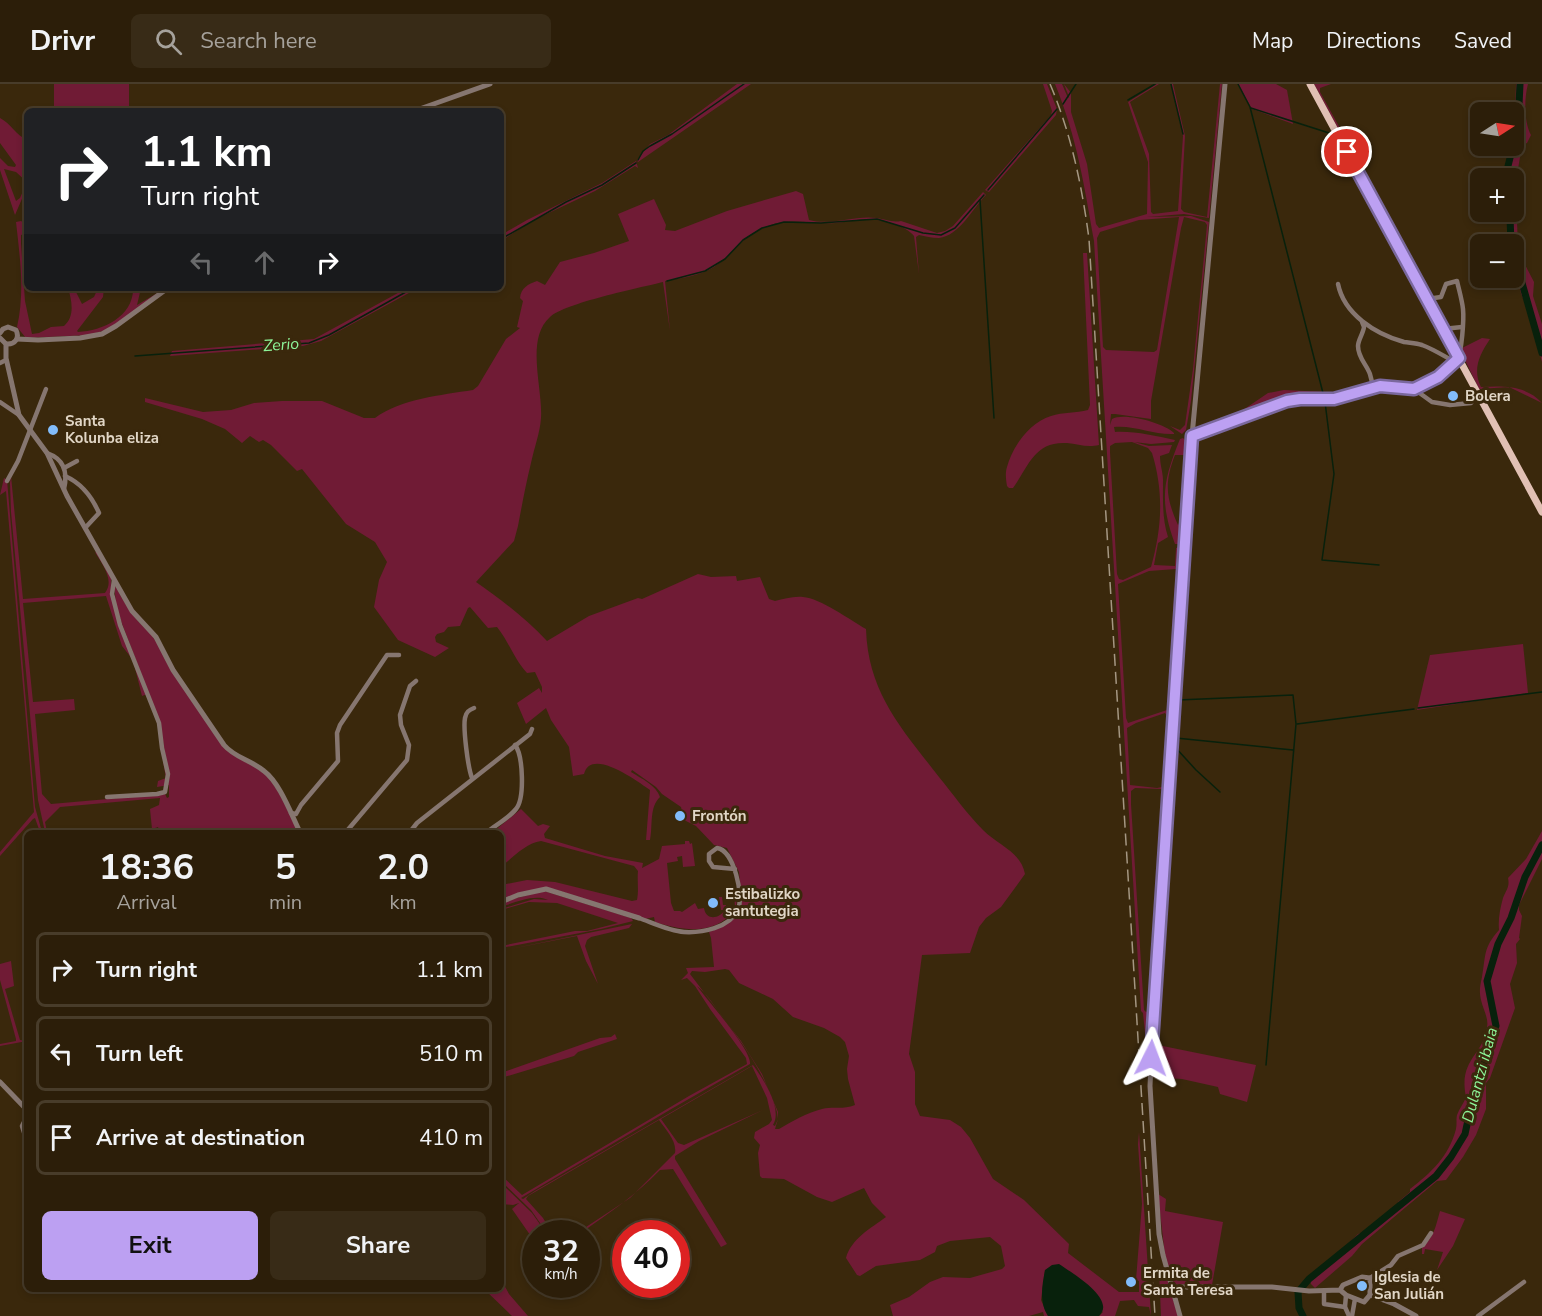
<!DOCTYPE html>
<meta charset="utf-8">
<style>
body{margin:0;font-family:"Nunito Sans",sans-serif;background:#382b17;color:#f1f3f6;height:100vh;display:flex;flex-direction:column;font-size:22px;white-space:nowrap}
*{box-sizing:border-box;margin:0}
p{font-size:20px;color:#a6a29c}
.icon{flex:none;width:33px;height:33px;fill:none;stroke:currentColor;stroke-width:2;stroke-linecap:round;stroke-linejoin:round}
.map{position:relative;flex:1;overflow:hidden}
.drawer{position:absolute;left:24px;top:746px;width:480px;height:462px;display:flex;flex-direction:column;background:#2c1e09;border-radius:9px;box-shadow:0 3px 9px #0003,0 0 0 2px #483c2a}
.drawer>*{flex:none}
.banner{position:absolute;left:24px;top:24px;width:480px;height:183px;border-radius:9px;box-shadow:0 3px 9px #0003,0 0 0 2px #483c2a;background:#202124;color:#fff;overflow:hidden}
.needle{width:39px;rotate:78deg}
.fabs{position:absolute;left:1470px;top:18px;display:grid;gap:12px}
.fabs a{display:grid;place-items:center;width:54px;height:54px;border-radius:9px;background:#2c1e09;box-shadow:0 3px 9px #0003,0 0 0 2px #483c2a;font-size:30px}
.speed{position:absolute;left:522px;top:1136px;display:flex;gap:12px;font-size:30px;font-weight:700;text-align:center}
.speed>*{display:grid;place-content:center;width:78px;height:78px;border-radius:50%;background:#2c1e09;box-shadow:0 3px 9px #0003,0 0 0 2px #483c2a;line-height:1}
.speed small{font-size:15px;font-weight:400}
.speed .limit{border:9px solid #d22;background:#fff;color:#111}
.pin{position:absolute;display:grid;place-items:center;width:51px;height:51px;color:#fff;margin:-26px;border:3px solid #fff;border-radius:50%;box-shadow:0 2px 6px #0007}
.me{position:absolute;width:66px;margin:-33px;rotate:3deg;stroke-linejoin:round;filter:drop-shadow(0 0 4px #0008)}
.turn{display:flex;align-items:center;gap:21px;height:126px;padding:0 18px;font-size:27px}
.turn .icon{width:78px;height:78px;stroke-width:2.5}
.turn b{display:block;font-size:42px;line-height:51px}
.lanes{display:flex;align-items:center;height:57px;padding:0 18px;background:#0003;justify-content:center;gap:30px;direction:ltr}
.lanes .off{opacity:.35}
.eta{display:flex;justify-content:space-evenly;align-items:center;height:102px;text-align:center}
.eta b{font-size:36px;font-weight:700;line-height:42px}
.action{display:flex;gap:12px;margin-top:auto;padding:12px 18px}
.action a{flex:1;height:69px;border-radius:9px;background:#bca0f2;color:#111;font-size:24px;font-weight:700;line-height:69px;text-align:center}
.action a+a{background:#382b17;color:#f1f3f6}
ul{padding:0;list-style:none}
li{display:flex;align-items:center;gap:18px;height:75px;margin:0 12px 9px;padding:0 6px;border:3px solid #483c2a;border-radius:9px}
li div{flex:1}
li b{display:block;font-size:22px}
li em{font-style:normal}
header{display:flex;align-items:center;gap:36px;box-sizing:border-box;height:84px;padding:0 30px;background:#2c1e09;border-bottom:2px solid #483c2a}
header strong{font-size:28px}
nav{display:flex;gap:33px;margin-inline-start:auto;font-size:21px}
.search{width:420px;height:54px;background:#382b17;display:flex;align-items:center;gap:15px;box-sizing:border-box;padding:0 21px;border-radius:9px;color:#a6a29c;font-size:22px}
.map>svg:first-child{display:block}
.green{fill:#701b35;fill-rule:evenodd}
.water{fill:#08210c}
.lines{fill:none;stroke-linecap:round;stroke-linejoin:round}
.stream{stroke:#08210c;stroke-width:1.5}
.river{stroke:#08210c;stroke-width:7}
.minor{stroke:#867670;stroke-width:4.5}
.tertiary{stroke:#867670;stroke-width:5}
.primary{stroke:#e1c0b4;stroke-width:7}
.rail{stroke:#a59783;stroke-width:1.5;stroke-dasharray:12 6;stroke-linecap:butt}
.route-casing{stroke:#7a689d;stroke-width:15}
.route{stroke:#bca0f2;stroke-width:10}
.poi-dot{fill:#82bcfa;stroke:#3a280c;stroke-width:2}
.labels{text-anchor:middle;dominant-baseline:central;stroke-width:6;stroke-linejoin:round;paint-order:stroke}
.poi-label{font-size:15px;font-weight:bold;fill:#e1d6c6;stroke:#3a280c;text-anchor:start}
.water-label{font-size:16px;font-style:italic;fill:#8df498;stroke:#3a280c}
</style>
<header>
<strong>Drivr</strong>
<div class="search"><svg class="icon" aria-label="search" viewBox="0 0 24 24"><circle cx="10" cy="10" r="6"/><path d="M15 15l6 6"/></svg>Search here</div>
<nav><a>Map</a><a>Directions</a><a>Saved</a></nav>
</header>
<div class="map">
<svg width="1542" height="1232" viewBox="0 0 1542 1232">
<rect width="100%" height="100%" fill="#3a280c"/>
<!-- green -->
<g class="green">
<rect x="54" y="0" width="75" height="27"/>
<path d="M737,0H751L638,78L637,76L650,60L668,51Z"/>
<path d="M1043,0H1047L1057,25L1056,31L989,108L985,106L1051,31L1052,27Z"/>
<path d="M1055,0H1062L1068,14L1069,13L1064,0L1071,9V28L1087,80L1096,140L1099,144L1147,130L1148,78L1128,18L1157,0H1159L1130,18L1149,70L1151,128L1153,130L1178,127L1183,52L1171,0H1173L1185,52L1181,125L1184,128L1207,133L1220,0H1222L1209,134L1184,130L1147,133L1191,132L1209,138L1191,317L1186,346L1182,350L1170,342L1180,346L1185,341L1193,285L1207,141L1205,138L1184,133L1181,144L1151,317V335L1115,330H1111L1110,341L1112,335C1124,328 1164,339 1174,349V350C1153,351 1135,341 1114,343L1115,348C1135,347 1155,352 1175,356L1174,358L1151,360L1134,358L1149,362L1172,361L1169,369L1160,372C1160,381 1163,388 1163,396C1163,416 1162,434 1168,453L1158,459L1154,481L1175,482L1176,464L1180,463L1149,919V968L1146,959L1143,929L1141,927L1094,157C1084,100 1077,54 1055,0ZM1179,133L1157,266L1154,268L1106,266L1103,263L1097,154L1100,148L1139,136ZM1132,358L1148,364L1152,369C1164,408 1162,444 1151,483L1123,496L1119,495L1117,490L1110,368V362L1115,359ZM1176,485L1167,626L1128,639L1126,634L1118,500L1149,487ZM1165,629L1167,632L1162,703L1157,704L1130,701L1127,644L1136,639ZM1135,704L1162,705V708L1148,927L1146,928L1144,926L1131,720V707Z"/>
<path d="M1238,0H1276L1287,6L1293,40L1252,25Z"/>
<path d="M1314,0H1331L1320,4V8L1405,162L1427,209Z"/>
<path d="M1516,0H1528C1524,15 1524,38 1531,51L1527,59L1522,61L1514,109V94H1504L1509,62H1514Z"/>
<path d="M0,34C10,39 16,51 27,56V103L15,131L0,86V74L8,82L15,83L16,81L0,59ZM4,85L16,88L27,98L20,114L16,117Z"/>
<path d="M636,77L638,84L635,82L595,107L532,137L501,157V151L527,136L602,99Z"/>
<path d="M796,107L803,110L809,136C831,142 854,131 877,134C885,135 892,139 901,137L937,149L945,147L953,142L983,108L986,111C973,124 959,152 939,154C932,154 925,152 919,151L916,153L919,190L914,152C907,143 888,137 877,136C863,133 850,138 836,139C813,141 790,133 768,142C741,152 735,169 714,183C700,192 681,194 665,197L670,247L663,198C639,204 565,219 550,233C525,255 543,304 541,334C540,349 534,364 531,379C526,399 522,421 518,442L514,457L476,498C502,516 525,534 547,557L589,532L638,514L642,515L698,490L711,493L736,492L737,497L760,493L769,515L775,517C784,515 793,512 803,513C820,514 850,536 866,545C868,609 902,645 939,693C953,710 967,730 983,746C998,761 1021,768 1025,790L1001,823L986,834L979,843L970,869L922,871L909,970L915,988V1020L920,1032L950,1036L961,1043L970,1054L993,1095L1024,1116L1069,1160L1068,1169L1119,1208H1139V1197L1136,1196L1142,1120L1138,1060L1139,1048L1151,1232L1149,1223L1138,1222L1134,1216L1120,1217L1115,1232H1099L1103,1228L1045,1186L1041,1216L1048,1232H1044L1043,1228L1029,1232H893L890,1221L909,1213L930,1198L943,1193L970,1194L1002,1185L1005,1182L1001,1162L990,1153L950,1157L937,1162L935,1168L920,1176L876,1182L860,1192L857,1191L846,1174C851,1155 871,1144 886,1133L872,1119L864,1104L832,1118L817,1113L784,1095L762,1094L760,1092L758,1069L760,1061L754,1054L755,1048L769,1040L772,1036L767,1014L752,982L661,1035L678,1059L684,1061L763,1026L699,1057L675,1072V1075L727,1160L721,1163L673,1085L660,1086C635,1112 610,1128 581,1149H577L630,1114L675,1069C677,1057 666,1046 659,1036L528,1112L526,1115L543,1134L552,1149H547L531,1126L501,1097V1091L522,1111L689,1012L747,980L746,974L710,925L695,902L687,894L681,896L688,889L686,884L714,883L711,854L709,848L724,842L742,819L739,788L727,764L714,761L696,742L684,736L681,723L662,710L656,703L632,686L631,688C642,695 656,701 660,713C649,723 653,742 650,756H646L650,706C637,697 591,663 584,690L573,692L569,663L551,636L546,624L526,640L517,619L539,604L542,609V603L535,588L527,589C514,575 509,558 497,543L488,544L470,523L468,524L460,542L448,543L444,548L437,550L435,553L436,558L449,564L435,573L398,556L374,523L379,496L387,478L375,458L346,440L302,385L297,387L271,361L263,356L259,358L250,352L242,359L225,345L202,335L145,318V314L203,328L231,326L254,319L282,317H322L364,334H375C401,315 441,311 473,306L478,302L506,255L520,244L517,243L523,217L520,214C521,204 528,200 537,197L545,201L560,178L594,169L629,157L618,130L654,115L666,141L665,146L675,147L727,127ZM725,885L729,886L739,899L773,915L793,933L824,944L840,953L845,958L849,972L847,985L848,995L855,1021C843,1026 834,1022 822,1025C806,1029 793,1037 779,1045H775L778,1035V1028L762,990L741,957L690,890L692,887L705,888ZM697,902C705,908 712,918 718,927C742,958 766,991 777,1028L778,1035L775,1042L773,1041C783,1024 763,995 753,981L535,1107L523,1115L521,1114L673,1024L750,980C752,966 707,916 697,902Z"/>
<path d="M1514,121L1517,136L1518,167L1534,198L1533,212L1542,240V278L1526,220C1517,206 1514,177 1514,160H1509L1507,128H1514Z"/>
<path d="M21,137L27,141V149L21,151V159L25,217L32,250L39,249L51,243L64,242C75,233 72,217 68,204H74L82,220L94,213L98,204H104L103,213L77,247L78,248C103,247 134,232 133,204H141L137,221L166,204L109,245L90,251L26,254L17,243C25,208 20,174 16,138Z"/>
<path d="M1083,169H1087L1099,361C1087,364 1078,360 1067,359C1034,357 1029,382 1013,404H1009L1007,402C1006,396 1005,389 1007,383C1013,362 1029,339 1051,332C1063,328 1076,329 1088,326L1090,321Z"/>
<path d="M407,204H418L321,257L303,262L170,272L172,267L314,255Z"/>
<path d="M1482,254L1490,255C1480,270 1472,285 1481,303C1503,302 1526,301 1542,319L1509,303L1479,305L1461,268L1462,264Z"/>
<path d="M1284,306L1326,308L1327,313L1293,314L1202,347L1243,326L1268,309Z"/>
<path d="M1183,354L1186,357L1187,369L1180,460H1175C1159,416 1163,397 1180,355ZM1175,371H1185L1181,435L1178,441C1166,414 1164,399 1175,371Z"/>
<path d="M11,392L23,515L105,509C115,496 102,480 95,468L97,469L111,494V510L147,610L142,612L133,576L122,562L106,512L23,519L33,618L74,615L75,626L35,630L42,710L51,720L165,710L167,714L169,713V701L157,703L158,697L166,694L163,677L166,675L160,639L121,537L116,520L114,500C124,517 133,536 150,548L222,661C234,675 252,677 265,690C280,705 289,730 298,748H160L158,743L152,745L150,725L159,721L160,714L60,723L45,738L47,748H45L38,716L11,428L10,399Z"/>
<path d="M4,394L7,396L35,723L42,748H40L35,734L33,735L0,772V768L34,728L6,407L0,411Z"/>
<path d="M1523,560L1528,609L1417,626L1430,571Z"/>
<path d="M521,725L538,742L543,740L550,742L544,750L545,754L605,772L643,779L642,784L659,775L662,762L685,760V757H689L690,760L692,759L695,782L683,783L682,772L677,773L678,777L667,779L671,819L674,827H680L682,828L695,819L698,825L704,824C706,837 719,835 725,826H721L719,813H722L723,821H726V825L735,823L734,810H737L736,825C715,852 683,847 655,838L654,833L645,835L554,805L501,815V801L527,796L555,798L632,817L637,816C639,806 637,797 638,787L634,782L541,757C526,759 512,774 501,783V748H493Z"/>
<path d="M1542,747V775L1519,821V826L1522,832L1519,854L1520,855L1516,860L1517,879L1510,900L1515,924L1490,994L1486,999V1025L1476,1051L1463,1073L1446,1096L1437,1097L1362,1160L1352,1172L1315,1204L1311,1200L1308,1193L1344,1164L1358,1150L1367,1147L1399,1121L1398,1118L1410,1108V1105C1431,1089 1449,1072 1456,1045C1457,1040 1456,1035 1457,1031C1459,1025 1464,1019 1466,1013C1458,975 1484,971 1487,943C1489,935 1483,925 1481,916C1479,907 1480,902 1482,893C1486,871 1483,864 1499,846C1498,835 1500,825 1503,814C1506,806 1510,803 1508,794L1526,775Z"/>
<path d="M544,807L631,834L633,837L601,845L501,864V862L575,847H587L618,839L557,819L529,818L501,826V825L534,815L548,816C535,810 516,818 501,823V820L513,815Z"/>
<path d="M632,840L629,844L591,853L587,856L585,862L598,900L586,877L577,852L501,867Z"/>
<path d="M11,877L14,902L5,905L20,956L27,957L0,962V960L16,957V955L0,896V880Z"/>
<path d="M615,950L617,955L578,968L574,972L501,994V989L600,954L611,953Z"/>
<path d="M1153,960L1256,981L1247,1018L1220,1010L1218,1003L1182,995L1152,993Z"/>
<path d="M501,1099L532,1129L544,1146L545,1149H536L535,1158L512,1125L519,1119L513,1121L501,1120Z"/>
<path d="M1158,1110L1166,1115L1165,1127L1223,1138L1212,1201L1176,1200L1173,1198L1165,1172Z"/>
<path d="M1440,1127L1465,1135L1453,1162L1437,1186L1443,1168L1425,1165L1424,1170H1422V1163C1434,1154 1436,1141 1440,1127Z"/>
<path d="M1159,1186L1168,1197L1178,1232H1161Z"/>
<path d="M501,1195L509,1210L528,1232H512L484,1205L501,1204Z"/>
</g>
<!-- water -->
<path class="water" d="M1059,1180C1072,1189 1117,1215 1099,1232H1048C1039,1218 1042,1202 1045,1186L1052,1181Z"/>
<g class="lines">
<!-- stream -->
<g class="stream">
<path d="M1171,0L1183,50"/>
<path d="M1238,0L1250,23L1324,313"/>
<path d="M1128,16L1155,0"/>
<path d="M1063,20L1076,0"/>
<path d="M1251,24L1329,49L1355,94"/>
<path d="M638,76L643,67L650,62L672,50L744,0"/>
<path d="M988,106L1057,25"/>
<path d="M980,116L994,334"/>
<path d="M501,155L566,118L602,101L636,79"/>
<path d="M667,197L705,187L725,175L743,156L762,144L784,138L821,139L877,135L923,149L941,151L955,144L984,111"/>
<path d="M135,272L309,259L329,251L413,204"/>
<path d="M1325,318L1334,390L1322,476L1379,481"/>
<path d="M1418,624L1542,608"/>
<path d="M1297,640L1414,625"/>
<path d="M1176,654L1293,666"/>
<path d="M1220,708L1196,686L1175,663L1178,616L1293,611L1296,640L1266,981"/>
</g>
<!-- river -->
<g class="river">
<path d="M1514,61L1518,41L1520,0"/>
<path d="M1505,94L1513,62"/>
<path d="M1508,128L1510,133L1511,160"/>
<path d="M1514,171L1542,269"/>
<path d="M1303,1232L1299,1224L1298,1208L1309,1195L1436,1092L1451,1073L1465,1050L1473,1013L1496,942L1487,897L1498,860L1511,834L1525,793L1542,761"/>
</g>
<!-- minor -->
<g class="minor">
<path d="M1338,200C1344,230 1375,250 1404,258C1410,259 1416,259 1422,261C1433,265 1444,272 1455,278"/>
<path d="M1362,238L1364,243C1363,250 1358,256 1358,262C1358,278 1373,283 1372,304"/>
<path d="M1443,245L1462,243"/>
<path d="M0,279L6,276"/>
<path d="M1414,305C1429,298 1446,291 1457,276C1462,268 1464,235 1463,225C1462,216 1459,206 1457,197L1446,200L1441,213L1427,215"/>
<path d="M0,318L19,331"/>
<path d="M1192,352L1287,317L1300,315H1334L1380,302H1392L1414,305L1432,318L1450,321L1471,319L1478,309"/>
<path d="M47,369C64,375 68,388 64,405"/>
<path d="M64,384L77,377"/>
<path d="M65,392C81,399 92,413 99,429L86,443"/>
<path d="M7,397L18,377L46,305"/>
<path d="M472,694C468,684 463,645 465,634C466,628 469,626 474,624"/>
<path d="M107,713L157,710L165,708L168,690L162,664L159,639L120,541L112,510L114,496"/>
<path d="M291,729L296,730L301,721L338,677L337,649L340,641L387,571H399"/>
<path d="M346,748L407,676L409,661L401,641L400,631L410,602L416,597"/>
<path d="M410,748L417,739L530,650L532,645"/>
<path d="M487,748C496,741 509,734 516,725C525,714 523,671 515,661"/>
<path d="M639,834C653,839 669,847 684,848C702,849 729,844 738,826C744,812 734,766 717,764L709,770V777L713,783L735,785"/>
<path d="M27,1032L22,1042L27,1058"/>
<path d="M1370,1194L1391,1181L1398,1172L1423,1161L1431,1149"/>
<path d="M1324,1207V1220L1345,1223"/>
<path d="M1346,1211L1345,1223L1349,1232"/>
<path d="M1352,1232L1355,1215"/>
<path d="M1478,1232L1524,1198"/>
</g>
<!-- tertiary -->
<g class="tertiary">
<path d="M414,27L490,0"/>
<path d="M0,249L3,245L8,243L16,246C20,254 15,261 6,260"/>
<path d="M0,254L6,260V274L19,331L47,369L67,412L132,527L156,553L173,586L224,661C235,674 251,676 264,687C280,699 291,730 300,748"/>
<path d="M17,255L38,256L80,254L102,250L116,242L168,204"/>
<path d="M501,818L518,811L546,805L639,834"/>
<path d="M0,998L27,1026"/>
<path d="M1171,1203H1272L1309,1207L1340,1206L1346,1211L1364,1218L1370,1211V1194L1362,1193L1343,1201L1340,1206"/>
<path d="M1370,1211L1394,1220L1416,1232"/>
<path d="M1180,1232L1163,1171L1159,1150L1150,1002L1155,896L1192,352L1225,0"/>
</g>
<!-- primary -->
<path class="primary" d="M1310,0L1542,428"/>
<!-- rail -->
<path class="rail" d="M1050,0C1071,49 1082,102 1089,155L1155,1232"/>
</g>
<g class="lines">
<defs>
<path id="route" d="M1151,974L1192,352L1287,317L1300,315H1334L1380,302L1414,305L1438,293L1459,274L1347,68"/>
</defs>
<!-- route casing -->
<use href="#route" class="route-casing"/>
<!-- route -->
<use href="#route" class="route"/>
</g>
<!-- markers -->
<g class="poi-dot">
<circle cx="1453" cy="312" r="6"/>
<circle cx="53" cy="346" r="6"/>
<circle cx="680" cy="732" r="6"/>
<circle cx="713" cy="819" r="6"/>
<circle cx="1131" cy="1198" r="6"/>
<circle cx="1362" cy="1202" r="6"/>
</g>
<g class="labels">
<!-- poi labels -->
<g class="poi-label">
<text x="1465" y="312">Bolera</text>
<text x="65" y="337">Santa<tspan x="65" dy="17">Kolunba eliza</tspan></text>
<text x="692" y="732">Frontón</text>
<text x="725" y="810">Estibalizko<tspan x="725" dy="17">santutegia</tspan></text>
<text x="1143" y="1189">Ermita de<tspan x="1143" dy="17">Santa Teresa</tspan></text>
<text x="1374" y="1193">Iglesia de<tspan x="1374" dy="17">San Julián</tspan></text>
</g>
<!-- water labels -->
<g class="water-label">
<text transform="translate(281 261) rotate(-4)">Zerio</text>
<text transform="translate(1480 991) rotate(-75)">Dulantzi ibaia</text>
</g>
</g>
</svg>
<div class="fabs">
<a><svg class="needle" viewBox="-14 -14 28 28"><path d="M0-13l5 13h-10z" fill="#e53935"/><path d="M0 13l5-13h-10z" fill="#a6a29c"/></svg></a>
<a>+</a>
<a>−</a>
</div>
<div class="speed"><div>32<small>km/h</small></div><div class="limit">40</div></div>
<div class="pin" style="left:1347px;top:68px;background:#d93025"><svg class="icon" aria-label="arrive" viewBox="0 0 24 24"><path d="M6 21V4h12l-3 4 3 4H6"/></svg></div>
<svg class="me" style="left:1151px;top:974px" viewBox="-20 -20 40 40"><path d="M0-17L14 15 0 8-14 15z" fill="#bca0f2" stroke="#fff" stroke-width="4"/></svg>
<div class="banner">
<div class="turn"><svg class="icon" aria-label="right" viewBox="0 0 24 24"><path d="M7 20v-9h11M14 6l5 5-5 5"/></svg><div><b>1.1 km</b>Turn right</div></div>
<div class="lanes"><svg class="icon off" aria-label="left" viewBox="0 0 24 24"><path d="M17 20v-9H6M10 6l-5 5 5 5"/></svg><svg class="icon off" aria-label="ahead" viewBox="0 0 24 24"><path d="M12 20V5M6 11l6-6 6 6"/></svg><svg class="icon" aria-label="right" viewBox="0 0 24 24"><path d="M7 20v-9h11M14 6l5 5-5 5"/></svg></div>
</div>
<section class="drawer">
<div class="eta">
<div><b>18:36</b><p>Arrival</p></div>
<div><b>5</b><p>min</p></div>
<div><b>2.0</b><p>km</p></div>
</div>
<ul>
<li><svg class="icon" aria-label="right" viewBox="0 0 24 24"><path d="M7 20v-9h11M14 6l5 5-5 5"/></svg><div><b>Turn right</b></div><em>1.1 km</em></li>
<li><svg class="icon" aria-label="left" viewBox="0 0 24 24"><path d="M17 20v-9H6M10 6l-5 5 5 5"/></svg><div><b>Turn left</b></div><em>510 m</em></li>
<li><svg class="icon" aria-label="arrive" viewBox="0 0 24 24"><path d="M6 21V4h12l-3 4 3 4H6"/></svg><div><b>Arrive at destination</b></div><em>410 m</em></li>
</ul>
<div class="action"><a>Exit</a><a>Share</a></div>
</section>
</div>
